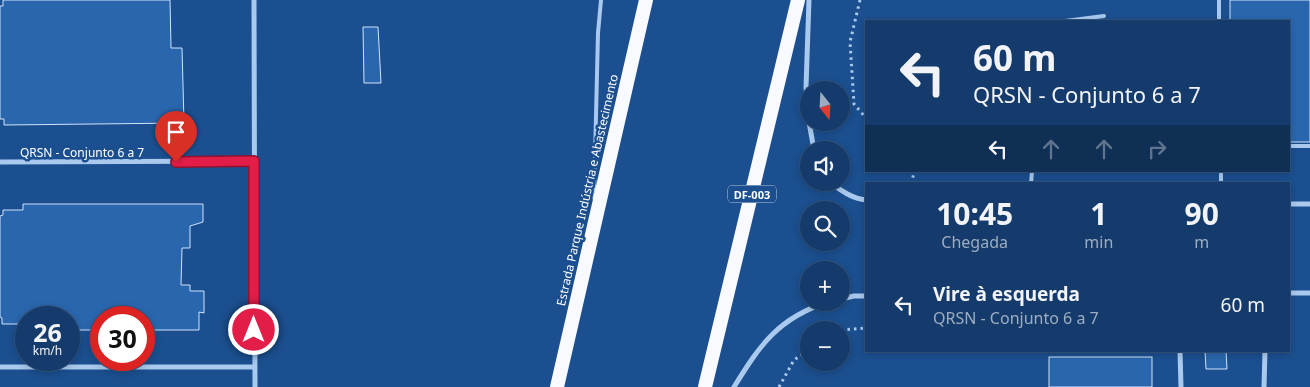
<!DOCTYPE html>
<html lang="pt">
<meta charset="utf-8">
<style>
body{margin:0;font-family:"Noto Sans",sans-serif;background:#214673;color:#f1f3f6;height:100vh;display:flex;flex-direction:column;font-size:19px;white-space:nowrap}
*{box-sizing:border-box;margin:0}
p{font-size:16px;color:#9dadc1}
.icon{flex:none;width:28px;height:28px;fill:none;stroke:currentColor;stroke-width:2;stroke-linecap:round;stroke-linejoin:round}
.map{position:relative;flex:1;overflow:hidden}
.panel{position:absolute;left:865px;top:182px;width:425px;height:170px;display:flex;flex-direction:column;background:#143b6b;border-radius:0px;box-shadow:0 2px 8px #0003,0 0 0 1px #33557e}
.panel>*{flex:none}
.banner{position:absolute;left:865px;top:20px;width:425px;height:152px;border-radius:0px;box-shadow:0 2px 8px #0003,0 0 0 1px #33557e;background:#143b6b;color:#f1f3f6;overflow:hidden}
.needle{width:32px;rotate:162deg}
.controls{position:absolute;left:800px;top:81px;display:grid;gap:10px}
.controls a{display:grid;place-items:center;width:50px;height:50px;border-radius:50%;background:#143b6b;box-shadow:0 2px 8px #0003,0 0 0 1px #33557e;font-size:25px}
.speed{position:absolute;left:15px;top:306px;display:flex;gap:10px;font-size:25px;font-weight:700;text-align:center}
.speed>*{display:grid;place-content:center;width:65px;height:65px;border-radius:50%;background:#143b6b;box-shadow:0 2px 8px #0003,0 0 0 1px #33557e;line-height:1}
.speed small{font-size:12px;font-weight:400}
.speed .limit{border:8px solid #d22;background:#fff;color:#111}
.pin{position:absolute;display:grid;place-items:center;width:42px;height:42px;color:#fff;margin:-51px -21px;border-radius:50% 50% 50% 0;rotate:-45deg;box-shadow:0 0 5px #0007}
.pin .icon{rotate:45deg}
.me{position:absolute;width:55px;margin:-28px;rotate:0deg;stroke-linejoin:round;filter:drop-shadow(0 0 4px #0008)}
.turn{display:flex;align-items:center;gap:18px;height:105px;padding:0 25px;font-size:22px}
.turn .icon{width:65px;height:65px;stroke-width:2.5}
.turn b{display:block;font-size:35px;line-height:42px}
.lanes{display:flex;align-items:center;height:48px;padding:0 25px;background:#0003;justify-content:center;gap:25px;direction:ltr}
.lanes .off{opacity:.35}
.eta{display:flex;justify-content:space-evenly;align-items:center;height:85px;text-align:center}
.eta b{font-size:30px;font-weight:700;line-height:35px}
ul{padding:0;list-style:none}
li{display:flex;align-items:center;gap:15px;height:75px;padding:0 25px}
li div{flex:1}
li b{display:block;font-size:19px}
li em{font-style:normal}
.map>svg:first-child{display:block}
.building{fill:#2a66ad;stroke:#cfe3fa}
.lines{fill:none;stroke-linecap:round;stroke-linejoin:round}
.path{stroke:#a9c9ee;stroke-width:3;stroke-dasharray:2.5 4;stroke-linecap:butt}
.service{stroke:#a9c9ee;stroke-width:4}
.minor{stroke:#a9c9ee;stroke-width:5}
.trunk{stroke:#f8faff;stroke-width:14}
.route-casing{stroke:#92132f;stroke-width:12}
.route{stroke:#e11d48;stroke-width:9}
.labels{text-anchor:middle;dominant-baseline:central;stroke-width:5;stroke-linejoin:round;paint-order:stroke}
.shield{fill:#1b4f8f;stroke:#bbcadd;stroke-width:1}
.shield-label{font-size:11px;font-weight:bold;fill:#fff}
.street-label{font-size:12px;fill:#fff;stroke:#1b4f8f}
</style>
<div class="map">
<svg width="1310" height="387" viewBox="0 0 1310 387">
<rect width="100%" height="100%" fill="#1b4f8f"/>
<!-- building -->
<g class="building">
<path d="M3,0H170L171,48H182L184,123L4,125V119H0V6H3Z"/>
<path d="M1230,0H1310V142H1289V21H1230Z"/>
<path d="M363,27H378L381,83H364Z"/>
<path d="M23,204H203V222L190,226V248H182L181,285H190V291H204V313L199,312V330H144V318H98V330H74V324H69V318H26V324H2V318L0,317V216L3,215V210H23Z"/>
<path d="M1205,351H1226L1227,369H1206Z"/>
<rect x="1049" y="357" width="103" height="30"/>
</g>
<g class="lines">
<!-- path -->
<g class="path">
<path d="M860,0L850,42L854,104L866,118"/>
<path d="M911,184L914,173L913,171"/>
<path d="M841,330L866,328"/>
<path d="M779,387L794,360L809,350"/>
</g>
<!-- service -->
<g class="service">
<path d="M1219,0V21"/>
<path d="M1065,21L1104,16"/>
<path d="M1289,146H1310"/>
<path d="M1221,171V184"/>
<path d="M1031,184L1032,171"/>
<path d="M594,198L598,33L601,0"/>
</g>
<!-- minor -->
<g class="minor">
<path d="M254,0L255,387"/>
<path d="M809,122L806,87L809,0"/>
<path d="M809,122L814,150"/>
<path d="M0,162L253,161"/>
<path d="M831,182C840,191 854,199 866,200"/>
<path d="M1289,204H1310"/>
<path d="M1289,293H1310"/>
<path d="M841,299L854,296H866"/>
<path d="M1180,351L1181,387"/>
<path d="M0,367H254"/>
<path d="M734,387C760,345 778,318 828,302"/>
<path d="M1264,387L1265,351"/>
</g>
<!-- trunk -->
<g class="trunk">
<path d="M557,387L646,0"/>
<path d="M705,387L798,0"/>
</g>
</g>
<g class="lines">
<defs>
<path id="route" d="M176,162L254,161V330"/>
</defs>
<!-- route casing -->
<use href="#route" class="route-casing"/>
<!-- route -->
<use href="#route" class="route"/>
</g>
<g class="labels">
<!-- shield labels -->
<rect class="shield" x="728" y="185.5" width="48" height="17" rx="4"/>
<g class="shield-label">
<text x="752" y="194">DF-003</text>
</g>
<!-- street labels -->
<g class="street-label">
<text x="82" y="152">QRSN - Conjunto 6 a 7</text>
<text transform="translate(587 190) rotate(-77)">Estrada Parque Indústria e Abastecimento</text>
</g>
</g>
</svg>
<div class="controls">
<a><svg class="needle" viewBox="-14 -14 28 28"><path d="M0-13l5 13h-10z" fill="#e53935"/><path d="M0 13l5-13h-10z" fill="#9dadc1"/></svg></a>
<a><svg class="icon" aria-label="sound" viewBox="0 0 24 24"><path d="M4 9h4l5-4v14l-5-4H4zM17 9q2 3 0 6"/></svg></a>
<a><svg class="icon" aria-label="search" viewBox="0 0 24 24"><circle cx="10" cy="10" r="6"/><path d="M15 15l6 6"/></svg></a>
<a>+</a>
<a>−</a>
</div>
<div class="speed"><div>26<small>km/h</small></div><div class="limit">30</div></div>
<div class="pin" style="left:176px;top:162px;background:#d93025"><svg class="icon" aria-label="arrive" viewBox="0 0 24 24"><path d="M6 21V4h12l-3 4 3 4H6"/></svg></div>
<svg class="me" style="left:254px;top:330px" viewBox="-20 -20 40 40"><circle r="17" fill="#e11d48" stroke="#fff" stroke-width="3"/><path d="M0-11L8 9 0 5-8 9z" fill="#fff"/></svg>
<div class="banner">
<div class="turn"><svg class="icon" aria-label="left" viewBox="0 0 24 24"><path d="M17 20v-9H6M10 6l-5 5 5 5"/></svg><div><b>60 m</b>QRSN - Conjunto 6 a 7</div></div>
<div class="lanes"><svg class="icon" aria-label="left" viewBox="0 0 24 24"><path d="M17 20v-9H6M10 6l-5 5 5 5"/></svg><svg class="icon off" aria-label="ahead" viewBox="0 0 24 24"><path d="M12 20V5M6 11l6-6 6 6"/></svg><svg class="icon off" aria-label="ahead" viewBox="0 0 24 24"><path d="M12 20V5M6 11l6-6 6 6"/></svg><svg class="icon off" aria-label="right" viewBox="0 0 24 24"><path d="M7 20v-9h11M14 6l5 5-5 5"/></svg></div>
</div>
<section class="panel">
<div class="eta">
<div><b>10:45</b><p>Chegada</p></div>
<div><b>1</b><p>min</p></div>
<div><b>90</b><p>m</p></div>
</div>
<ul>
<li><svg class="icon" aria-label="left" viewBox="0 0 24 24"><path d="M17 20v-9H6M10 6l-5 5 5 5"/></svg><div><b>Vire à esquerda</b><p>QRSN - Conjunto 6 a 7</p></div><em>60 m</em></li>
</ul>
</section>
</div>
